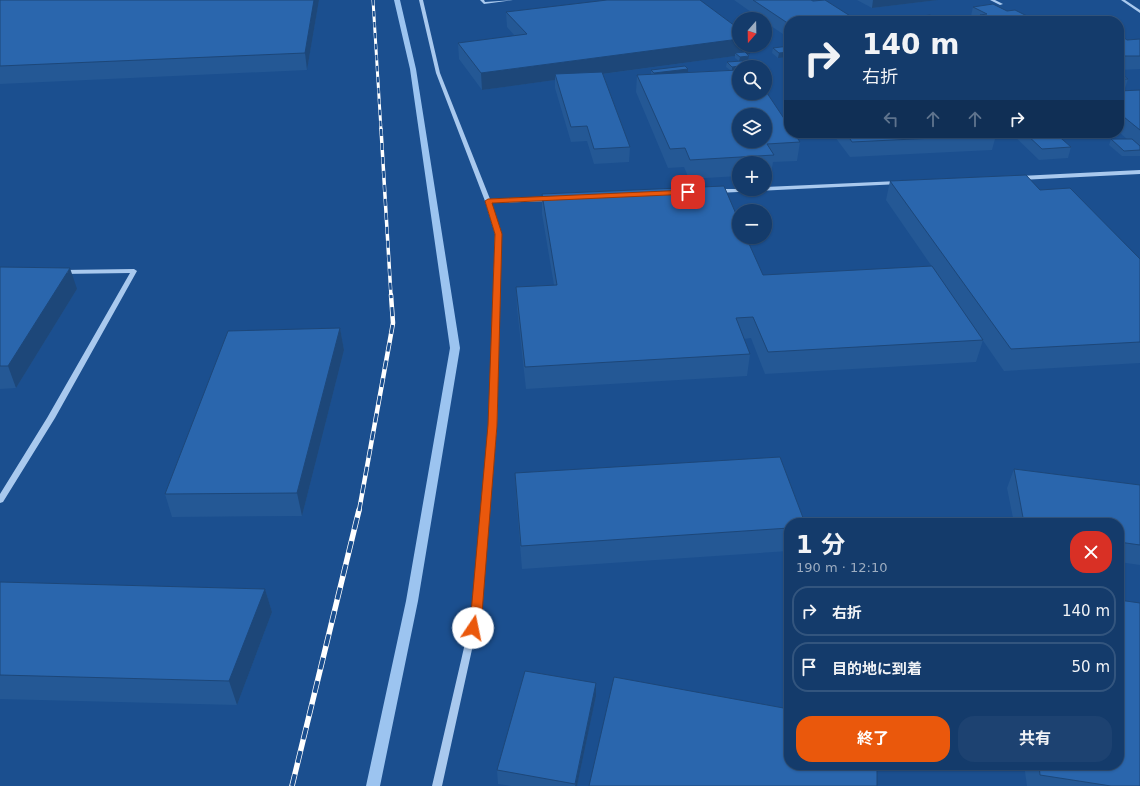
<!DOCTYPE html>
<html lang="ja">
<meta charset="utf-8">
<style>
body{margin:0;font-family:"DejaVu Sans","Noto Sans JP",sans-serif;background:#1d4271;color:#f1f3f6;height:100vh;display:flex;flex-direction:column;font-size:15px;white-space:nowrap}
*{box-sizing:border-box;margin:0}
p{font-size:13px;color:#9dadc1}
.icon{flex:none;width:22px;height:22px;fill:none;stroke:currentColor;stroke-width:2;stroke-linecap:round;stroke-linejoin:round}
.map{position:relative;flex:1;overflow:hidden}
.details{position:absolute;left:784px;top:518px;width:340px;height:252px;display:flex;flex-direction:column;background:#143b6b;border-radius:16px;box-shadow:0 1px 3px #0004,0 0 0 1px #33557e}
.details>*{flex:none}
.guide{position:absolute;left:784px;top:16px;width:340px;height:122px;border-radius:16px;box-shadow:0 1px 3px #0004,0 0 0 1px #33557e;background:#143b6b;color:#f1f3f6;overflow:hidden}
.needle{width:26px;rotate:200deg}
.fabs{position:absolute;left:732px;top:12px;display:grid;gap:8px}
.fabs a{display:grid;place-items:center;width:40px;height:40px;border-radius:50%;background:#143b6b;box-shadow:0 1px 3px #0004,0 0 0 1px #33557e;font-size:20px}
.pin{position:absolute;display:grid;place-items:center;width:34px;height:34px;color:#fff;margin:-17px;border-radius:8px;box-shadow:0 2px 6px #0006}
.me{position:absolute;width:44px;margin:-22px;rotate:11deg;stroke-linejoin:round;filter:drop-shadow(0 0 3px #0008)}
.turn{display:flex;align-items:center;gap:14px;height:84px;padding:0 12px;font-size:18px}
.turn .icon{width:52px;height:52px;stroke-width:2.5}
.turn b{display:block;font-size:28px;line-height:34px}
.lanes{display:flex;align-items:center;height:38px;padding:0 12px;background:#0003;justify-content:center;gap:20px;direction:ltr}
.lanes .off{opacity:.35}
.round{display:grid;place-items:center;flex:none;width:42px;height:42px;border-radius:16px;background:#1d4271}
.overview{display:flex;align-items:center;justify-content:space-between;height:68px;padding:0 12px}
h1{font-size:24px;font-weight:700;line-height:30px}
.action{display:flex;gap:8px;margin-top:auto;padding:8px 12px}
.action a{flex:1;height:46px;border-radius:16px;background:#ea580c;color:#fff;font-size:16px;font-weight:700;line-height:46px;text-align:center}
.action a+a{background:#1d4271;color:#f1f3f6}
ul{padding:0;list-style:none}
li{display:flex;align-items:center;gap:12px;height:50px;margin:0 8px 6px;padding:0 4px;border:2px solid #33557e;border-radius:16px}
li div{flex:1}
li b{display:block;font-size:15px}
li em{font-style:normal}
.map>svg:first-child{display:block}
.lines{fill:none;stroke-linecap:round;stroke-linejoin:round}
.stream{fill:#9cc4f0;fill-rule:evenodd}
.minor{fill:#a9c9ee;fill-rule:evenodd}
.rail-far3-casing{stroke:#fff;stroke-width:3}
.rail-far2-casing{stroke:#fff;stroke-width:3.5}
.rail-far1-casing{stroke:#fff;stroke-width:4.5}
.rail-casing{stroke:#fff;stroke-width:5.5}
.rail-far3{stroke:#1b4f8f;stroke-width:2;stroke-dasharray:5.5;stroke-linecap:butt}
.rail-far2{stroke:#1b4f8f;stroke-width:2.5;stroke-dasharray:7;stroke-linecap:butt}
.rail-far1{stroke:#1b4f8f;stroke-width:3;stroke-dasharray:9;stroke-linecap:butt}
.rail{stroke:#1b4f8f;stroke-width:4;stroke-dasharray:12;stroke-linecap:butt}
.wall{fill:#245895}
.shaded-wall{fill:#1d4779}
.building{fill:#2a66ad;stroke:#1d4779;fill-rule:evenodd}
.route{fill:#ea580c;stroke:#983908}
</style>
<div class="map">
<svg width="1140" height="786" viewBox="0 0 1140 786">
<rect width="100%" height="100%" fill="#1b4f8f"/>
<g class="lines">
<!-- stream -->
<path class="stream" d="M394,0H400L416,69L460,348L418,601L380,786H366L406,601L450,348L410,69Z"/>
<!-- minor -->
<g class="minor">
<path d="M419,0H423L440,73L490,199L550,197L553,199L550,201L491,203L501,234L497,425L480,613L442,786H432L472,613L489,425L495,234L485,201L436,73Z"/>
<path d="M480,0H484L485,2L513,0L484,4Z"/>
<path d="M990,0H995L1003,4L1000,5Z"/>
<path d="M1121,0H1125L1140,10V13Z"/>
<path d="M1140,170V174L1020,180L1017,178L1020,176Z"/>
<path d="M898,181L900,182V184L717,193L714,191L717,189H765V187Z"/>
<path d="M134,269L137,271L55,418L3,502L0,503V494L47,418L130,273L62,274L59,272L62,270Z"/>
</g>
<defs>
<path id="rail-far3" d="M373,0L381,130"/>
<path id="rail-far2" d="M381,129L391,296"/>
<path id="rail-far1" d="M359,511L393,323L391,295"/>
<path id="rail" d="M292,786L359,510"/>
</defs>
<!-- rail-far3 casing -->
<use href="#rail-far3" class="rail-far3-casing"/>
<!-- rail-far2 casing -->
<use href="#rail-far2" class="rail-far2-casing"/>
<!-- rail-far1 casing -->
<use href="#rail-far1" class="rail-far1-casing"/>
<!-- rail casing -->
<use href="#rail" class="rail-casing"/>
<!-- rail-far3 -->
<use href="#rail-far3" class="rail-far3"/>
<!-- rail-far2 -->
<use href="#rail-far2" class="rail-far2"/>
<!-- rail-far1 -->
<use href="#rail-far1" class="rail-far1"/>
<!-- rail -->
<use href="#rail" class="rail"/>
</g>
<!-- wall -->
<g class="wall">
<path d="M0,0H319L307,70L0,84Z"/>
<path d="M734,0H811L855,19V21H789V38L765,22V19H761Z"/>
<path d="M857,0H938L872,8Z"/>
<path d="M973,7L1007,11L1037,21H978V19L971,16Z"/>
<path d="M506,12L750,54L747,55L749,56L748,61H742L739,67L800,142L797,161L773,162L771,174L765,175V163H739V176L689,179L684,167L668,168L636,92L637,75L651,74V70L688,69V72L730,70L726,67L727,62L739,61L735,58V56L603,74L630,147L629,162L594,164L587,141L571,142L555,88V80L482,90L459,59L458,43L515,36L507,27Z"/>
<path d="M1119,34L1127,40L1140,39V69L1119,70Z"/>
<path d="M789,46V57L778,58L772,53L773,48Z"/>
<path d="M1119,72L1128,79L1124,91L1140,90V156H1122L1109,145L1111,139H1127L1119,132Z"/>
<path d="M832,133H994L996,135L992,150L850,157Z"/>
<path d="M1011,133H1055L1071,147L1068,158L1039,160Z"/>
<path d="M890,181L1040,190L1140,259V363L1004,371L886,200Z"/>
<path d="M542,194L763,275L983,340L976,362L765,374L751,338L744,339L750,354L747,376L526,389L517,308L516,287L554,285L542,214Z"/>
<path d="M0,267L77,289L16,388L0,389Z"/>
<path d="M340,328L344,350L302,516L172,517L165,494Z"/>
<path d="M1014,469L1140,485V565L1119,562V523H1014L1007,488Z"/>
<path d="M515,473L789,523V551L522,569L516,496Z"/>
<path d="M0,582L265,589L272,612L237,705L0,699Z"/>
<path d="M596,696L577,786H511L498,784L497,770Z"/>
<path d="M1024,765H1119L1140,786H1027Z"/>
</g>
<!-- shaded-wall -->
<g class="shaded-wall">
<path d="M314,0H319L307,70L305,53Z"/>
<path d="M873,0H938L872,8Z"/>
<path d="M855,19V21H843V20Z"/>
<path d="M739,39V45H751L750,54L739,56L735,53V56L557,80L555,74V80L482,90L481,73Z"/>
<path d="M789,52V57L778,58L779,53Z"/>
<path d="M749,56L748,61L739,62L740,57Z"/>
<path d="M747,65V67H739V71L732,72V67Z"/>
<path d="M688,69V74L654,78V73Z"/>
<path d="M70,268L77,289L16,388L8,366Z"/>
<path d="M340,328L344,350L302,516L297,493Z"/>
<path d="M265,589L272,612L237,705L229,681Z"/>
<path d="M596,683V696L577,786H575Z"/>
</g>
<!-- building -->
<g class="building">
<path d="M0,0H314L305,53L0,66Z"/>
<path d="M607,0H700L739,29V39L481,73L458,43L527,34L506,12Z"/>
<path d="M753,0H811L813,1L825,0L855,19L843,20L845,21H789V24Z"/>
<path d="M993,4L1007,11L1015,10L1037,21H991L980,15L987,14L973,7Z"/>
<path d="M930,15L940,21H884Z"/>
<path d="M1119,34L1127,40L1140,39V56H1119Z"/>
<path d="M789,46V52L779,53L773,48Z"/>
<path d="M745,52L749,56L740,57L735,53Z"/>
<path d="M742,61L747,65L732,67L727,62Z"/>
<path d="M685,66L688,69L654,73L651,70Z"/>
<path d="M739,70V93H765V90L789,126V133H794L800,142L767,144L774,155L690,160L685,148L670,149L637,75ZM739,115H765V141H739Z"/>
<path d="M602,72L630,147L594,149L587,126L571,127L555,74Z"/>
<path d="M1119,72L1128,79H1119Z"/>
<path d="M1140,90V130L1119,113V91Z"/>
<path d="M846,133H994L996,135L852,142Z"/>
<path d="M1025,133H1055L1071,147L1042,149Z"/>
<path d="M1111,139H1132L1140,146V150L1124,151Z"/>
<path d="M1026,175L1040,190L1070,188L1140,259V342L1011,349L890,181Z"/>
<path d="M724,186L739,221V237H746L763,275L932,266L983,340L768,352L753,317L736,318L750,354L525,367L516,287L557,285L542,194Z"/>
<path d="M0,267L70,268L8,366H0Z"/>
<path d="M340,328L297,493L165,494L228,331Z"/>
<path d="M780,457L805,523H789V528L521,546L515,473Z"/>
<path d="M1014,469L1140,485V545L1119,542V523H1024Z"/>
<path d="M0,582L265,589L229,681L0,675Z"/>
<path d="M1119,600L1140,603V786H1111L1040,775L1039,765H1119Z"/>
<path d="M525,671L596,683L575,784L497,770Z"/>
<path d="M614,677L789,709V765H877V786H589Z"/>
</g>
<!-- route -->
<path class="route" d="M688,190L691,192L690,194L492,203L502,234L497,425L482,613L477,631L473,632L469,631L467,628L471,613L488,425L495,234L485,201L488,199Z"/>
</svg>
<div class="fabs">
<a><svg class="needle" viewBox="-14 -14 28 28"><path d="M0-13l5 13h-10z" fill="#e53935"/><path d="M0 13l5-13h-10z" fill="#9dadc1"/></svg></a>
<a><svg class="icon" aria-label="search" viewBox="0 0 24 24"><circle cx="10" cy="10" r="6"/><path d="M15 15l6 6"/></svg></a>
<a><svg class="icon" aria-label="layers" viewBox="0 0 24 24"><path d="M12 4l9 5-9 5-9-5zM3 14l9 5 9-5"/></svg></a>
<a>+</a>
<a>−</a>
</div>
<div class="pin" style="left:688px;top:192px;background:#d93025"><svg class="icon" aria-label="arrive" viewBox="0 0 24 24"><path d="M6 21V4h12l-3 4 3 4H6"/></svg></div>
<svg class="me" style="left:473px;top:628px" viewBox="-20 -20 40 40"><circle r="19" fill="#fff"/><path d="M0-13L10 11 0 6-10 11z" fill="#ea580c"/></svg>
<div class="guide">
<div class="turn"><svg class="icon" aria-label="right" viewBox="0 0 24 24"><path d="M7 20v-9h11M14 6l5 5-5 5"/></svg><div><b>140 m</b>右折</div></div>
<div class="lanes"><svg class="icon off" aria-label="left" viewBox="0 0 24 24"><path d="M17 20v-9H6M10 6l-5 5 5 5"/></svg><svg class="icon off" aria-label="ahead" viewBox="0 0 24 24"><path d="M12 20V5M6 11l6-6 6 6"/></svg><svg class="icon off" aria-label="ahead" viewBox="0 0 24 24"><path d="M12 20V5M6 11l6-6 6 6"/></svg><svg class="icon" aria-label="right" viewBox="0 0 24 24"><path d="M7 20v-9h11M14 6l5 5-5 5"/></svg></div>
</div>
<section class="details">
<div class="overview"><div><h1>1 分</h1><p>190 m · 12:10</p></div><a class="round" style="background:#d93025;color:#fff"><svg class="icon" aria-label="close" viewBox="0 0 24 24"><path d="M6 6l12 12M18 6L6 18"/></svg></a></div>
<ul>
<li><svg class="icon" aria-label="right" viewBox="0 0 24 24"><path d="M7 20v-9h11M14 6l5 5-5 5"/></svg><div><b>右折</b></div><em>140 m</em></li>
<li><svg class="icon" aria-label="arrive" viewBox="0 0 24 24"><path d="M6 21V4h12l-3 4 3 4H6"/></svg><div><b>目的地に到着</b></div><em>50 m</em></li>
</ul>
<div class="action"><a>終了</a><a>共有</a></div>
</section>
</div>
